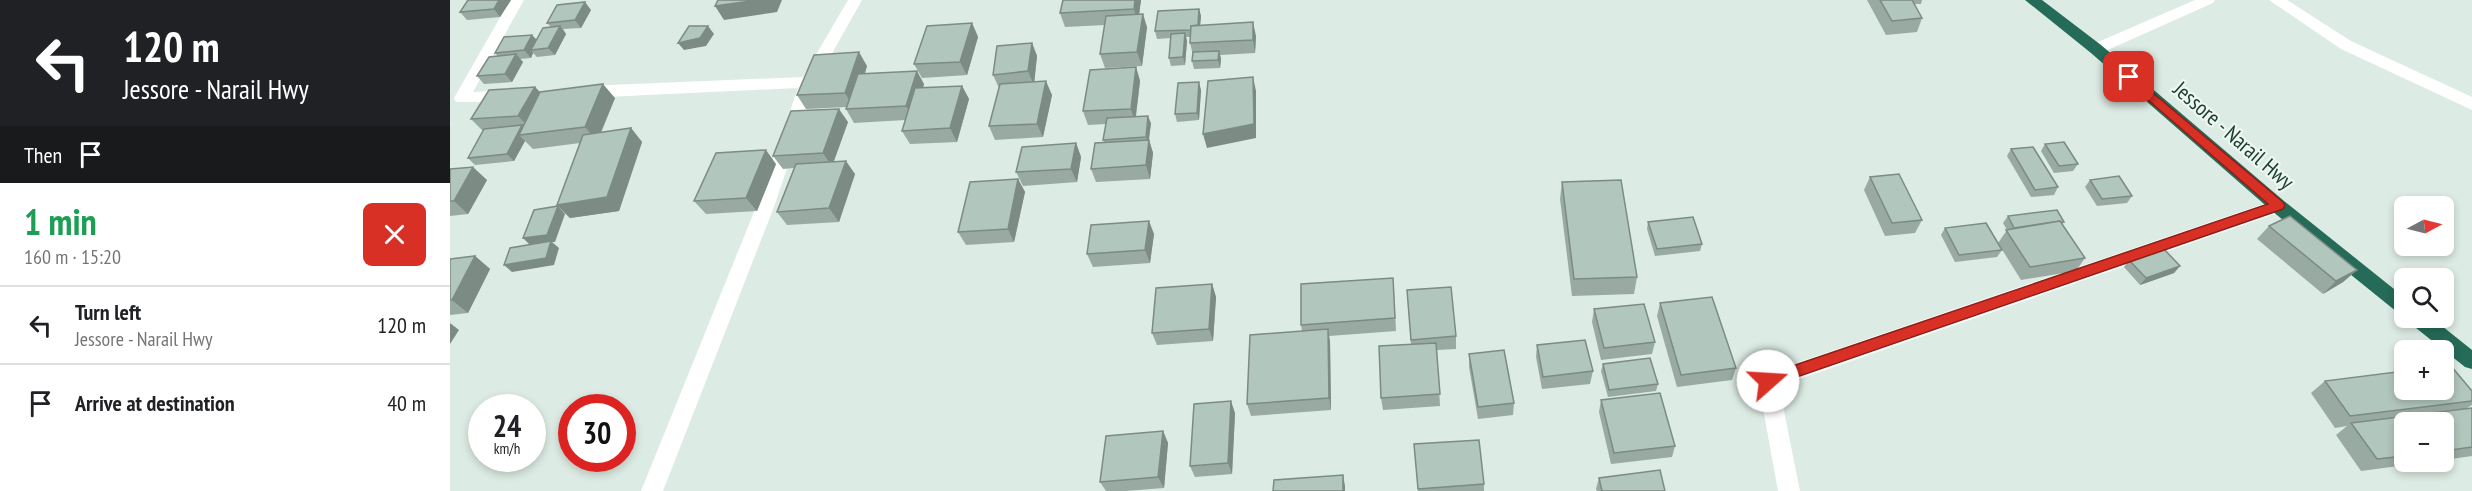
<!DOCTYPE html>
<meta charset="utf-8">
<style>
body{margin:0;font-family:"PT Sans Narrow",sans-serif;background:#f6f6f6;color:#202124;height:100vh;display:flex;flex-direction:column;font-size:22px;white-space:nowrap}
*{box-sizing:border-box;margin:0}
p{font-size:20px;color:#757577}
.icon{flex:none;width:33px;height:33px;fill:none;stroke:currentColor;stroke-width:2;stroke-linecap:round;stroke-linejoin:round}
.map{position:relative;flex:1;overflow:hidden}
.side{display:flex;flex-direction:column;background:#fff;width:450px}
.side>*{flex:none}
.guide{background:#202124;color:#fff;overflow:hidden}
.needle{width:39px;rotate:83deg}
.fabs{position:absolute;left:1944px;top:196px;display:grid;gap:12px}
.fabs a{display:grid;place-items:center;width:60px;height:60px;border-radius:9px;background:#fff;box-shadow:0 3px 9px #0003;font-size:30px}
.speed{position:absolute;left:18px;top:394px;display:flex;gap:12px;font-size:30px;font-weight:700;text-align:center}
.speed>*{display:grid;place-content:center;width:78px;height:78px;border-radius:50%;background:#fff;box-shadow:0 3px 9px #0003;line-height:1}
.speed small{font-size:15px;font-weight:400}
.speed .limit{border:9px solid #d22;background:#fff;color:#111}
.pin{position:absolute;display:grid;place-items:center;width:51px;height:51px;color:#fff;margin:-26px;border-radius:12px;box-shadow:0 3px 9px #0006}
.me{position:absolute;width:66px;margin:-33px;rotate:71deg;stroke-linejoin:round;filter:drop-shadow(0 0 4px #0008)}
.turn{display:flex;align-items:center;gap:21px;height:126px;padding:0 24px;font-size:27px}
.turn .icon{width:78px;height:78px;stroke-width:2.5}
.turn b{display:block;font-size:42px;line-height:51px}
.then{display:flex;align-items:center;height:57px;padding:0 24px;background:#0003;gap:12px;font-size:22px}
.round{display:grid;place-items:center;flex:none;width:63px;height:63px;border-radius:9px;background:#f6f6f6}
.overview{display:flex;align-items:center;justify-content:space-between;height:102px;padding:0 24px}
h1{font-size:36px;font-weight:700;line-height:45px;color:#1e9e55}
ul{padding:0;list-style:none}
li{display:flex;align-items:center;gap:18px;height:78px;padding:0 24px;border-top:2px solid #e0e0e0}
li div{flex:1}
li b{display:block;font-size:22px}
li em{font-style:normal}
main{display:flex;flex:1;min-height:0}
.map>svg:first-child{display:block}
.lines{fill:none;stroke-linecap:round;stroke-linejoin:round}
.street{fill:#fff;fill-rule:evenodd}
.highway{fill:#256b58;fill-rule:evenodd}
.wall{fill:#98aaa2}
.shaded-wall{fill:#7c8b84}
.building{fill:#b1c6bc;stroke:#7c8b84;stroke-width:1.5}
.route{fill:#d93025;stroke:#8d1f18;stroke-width:1.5}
.labels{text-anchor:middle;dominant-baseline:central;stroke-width:4.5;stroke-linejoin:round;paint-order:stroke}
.street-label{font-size:22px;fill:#1d3c31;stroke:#edf7f1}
</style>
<main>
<section class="side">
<div class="guide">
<div class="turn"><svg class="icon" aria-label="left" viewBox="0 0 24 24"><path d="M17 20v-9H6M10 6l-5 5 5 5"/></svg><div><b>120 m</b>Jessore - Narail Hwy</div></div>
<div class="then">Then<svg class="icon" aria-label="arrive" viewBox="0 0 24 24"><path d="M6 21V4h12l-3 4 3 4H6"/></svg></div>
</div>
<div class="overview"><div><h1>1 min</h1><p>160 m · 15:20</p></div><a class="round" style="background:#d93025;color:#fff"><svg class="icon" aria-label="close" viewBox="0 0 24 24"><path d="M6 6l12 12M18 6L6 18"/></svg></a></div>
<ul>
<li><svg class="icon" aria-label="left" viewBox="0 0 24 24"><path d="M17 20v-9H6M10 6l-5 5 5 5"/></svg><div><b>Turn left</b><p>Jessore - Narail Hwy</p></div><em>120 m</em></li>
<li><svg class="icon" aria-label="arrive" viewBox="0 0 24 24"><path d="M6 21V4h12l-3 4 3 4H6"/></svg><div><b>Arrive at destination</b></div><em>40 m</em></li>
</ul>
</section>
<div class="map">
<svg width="2022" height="491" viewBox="0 0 2022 491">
<rect width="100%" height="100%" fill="#dcebe3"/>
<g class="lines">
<!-- street -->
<g class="street">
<path d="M60,0H74L23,92L60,90L66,92L68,96L66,100L60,102H6L4,98Z"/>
<path d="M398,0H412L366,82L324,207L213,491H191L306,207L348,88L135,98L129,96L127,92L129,88L135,86L353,77Z"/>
<path d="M1745,0H1765L1763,3L1651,53H1641L1638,49L1641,45Z"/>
<path d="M1819,0H1837L1901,41L2022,97V110L1891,49Z"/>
<path d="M1828,199L1834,201L1837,206L1834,211L1329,386L1350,491H1328L1308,381L1311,375Z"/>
</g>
<!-- highway -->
<g class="highway">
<path d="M1575,0H1592L1651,45L1834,201L1954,297V315L1947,312L1822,211L1641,53Z"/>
<path d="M1959,318H1982L2022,350V369L2015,367L1961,324Z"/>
</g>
</g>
<!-- wall -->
<g class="wall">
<path d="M61,0L50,17L17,20L10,12Z"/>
<path d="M691,0L689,14L697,27L692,66L655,68L650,54L655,25L615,27L610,13Z"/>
<path d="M1417,0H1472L1471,4H1464L1472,18L1467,32L1436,35Z"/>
<path d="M749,9L751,16L750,25L806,36L805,53L770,55L771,59L770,68L744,69L742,61L743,55L740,43V37H736L737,41L735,65L721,66L719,58L721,38L707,39L705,31Z"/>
<path d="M141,10L131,28L113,29L116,34L105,55L87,57L83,53L81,58L70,59L73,62L62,82L34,84L27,76L48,56L45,53L86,39L101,27L97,23Z"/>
<path d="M522,23L528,37L517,75L472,78L464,64Z"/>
<path d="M582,43L587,56L584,82L602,95L593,137L545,140L539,126L549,88L543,75Z"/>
<path d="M417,66L415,74L474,84L473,88L512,86L519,99L507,142L460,144L452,131L455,120L404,123L396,109V107L356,109L347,95Z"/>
<path d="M686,67L690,81L686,116L701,123L699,140L703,153L700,179L646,182L641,169L654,142L653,140L656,124L638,125L633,111Z"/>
<path d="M751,90L749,120L727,122L725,114Z"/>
<path d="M90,92L165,98L151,133L181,128L192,142L169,211L120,218L107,205L130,143L83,149L75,141L64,161L25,165L18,158L33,131L21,119Z"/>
<path d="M398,122L384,161L405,174L389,222L337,225L327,212L344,168L333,169L323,156Z"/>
<path d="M626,143L631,157L627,182L573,186L566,172Z"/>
<path d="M1595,144L1628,164L1623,171L1604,173L1591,151Z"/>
<path d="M1561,149L1608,187L1604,195L1581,197L1557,156Z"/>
<path d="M326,164L307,211L256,214L244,201Z"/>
<path d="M0,169L37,180L18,214L0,216Z"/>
<path d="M1420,177L1472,220L1465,233L1435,236L1414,190Z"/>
<path d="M568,179L575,192L564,242L516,245L508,232Z"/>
<path d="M1640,180L1682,196L1677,203L1647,206L1635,187Z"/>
<path d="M1112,182L1187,277L1184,294L1122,296L1110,199Z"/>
<path d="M1558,216L1614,222L1612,225L1635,258L1626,271L1571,280L1548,243L1557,230L1553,223Z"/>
<path d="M1198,222L1252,244L1250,251L1205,256L1197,229Z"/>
<path d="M1819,226L1907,270L1893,282L1873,294L1807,239Z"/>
<path d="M1495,228L1552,250L1547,257L1505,262L1491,235Z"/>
<path d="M704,234L700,263L643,267L637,254Z"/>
<path d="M25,256L40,269L18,313L0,315V259Z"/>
<path d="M1679,260L1730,266L1724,273L1690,285L1674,267Z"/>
<path d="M762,284L766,297L763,341L707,345L702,333Z"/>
<path d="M944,290L946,331L879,336L880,342L881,410L801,416L797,404L852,331L851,325Z"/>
<path d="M957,290L1006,336V349L987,350L990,406L933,410L931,398L961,344Z"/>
<path d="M1210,303L1286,368L1282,380L1227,387L1207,316Z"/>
<path d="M1144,309L1205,342L1202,354L1151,360L1142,322Z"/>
<path d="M1087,345L1143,371L1140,384L1092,389L1086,357Z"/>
<path d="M1019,354L1064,403L1063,415L1028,419L1019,367Z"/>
<path d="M1153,364L1208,384L1206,391L1158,397L1151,371Z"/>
<path d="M1875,381L2022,391V405L2017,408H2022V456L1994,460V423H1954V462H1978L1911,471L1886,435L1897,426L1885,428L1861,393Z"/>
<path d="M1151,400L1225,446L1222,457L1161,464L1149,412Z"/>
<path d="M785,413L782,474L745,477L740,466Z"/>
<path d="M713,431L718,443L714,488L675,491H656L650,482Z"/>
<path d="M964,444L1034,484V491H968Z"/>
<path d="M1149,478L1215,491H1147L1146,489Z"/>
</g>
<!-- shaded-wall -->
<g class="shaded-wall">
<path d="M49,0H61L50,17L44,9Z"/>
<path d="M308,0H332L327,12L274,20L265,6Z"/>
<path d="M685,0H691L688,23L684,9Z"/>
<path d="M135,2L141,10L131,28L125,20Z"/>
<path d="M749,9L751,16L749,37L747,29Z"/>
<path d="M693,14L697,27L692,66L687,52Z"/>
<path d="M803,22L806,36L805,53L803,40Z"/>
<path d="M522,23L528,37L517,75L510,62Z"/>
<path d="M110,26L116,34L105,55L98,48Z"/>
<path d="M258,26L264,34L256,46L234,50L228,43Z"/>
<path d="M735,33L737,41L735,65L733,57Z"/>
<path d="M82,35L89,42L81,50L83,53L81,58L74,50Z"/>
<path d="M582,43L587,56L584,85L578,71Z"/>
<path d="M769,51L771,59L770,68L768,60Z"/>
<path d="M409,52L417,66L403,106L395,93Z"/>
<path d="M66,54L73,62L62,82L55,74Z"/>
<path d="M686,67L690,81L685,122L681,109Z"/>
<path d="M467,71L474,84L464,119L456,106Z"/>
<path d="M803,77L806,91V138L757,148L753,134Z"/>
<path d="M596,81L602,95L593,137L587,124Z"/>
<path d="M749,82L751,90L749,120L747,113Z"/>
<path d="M153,84L165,98L147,141L135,127Z"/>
<path d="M512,86L519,99L507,142L500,128Z"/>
<path d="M85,87L98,100L81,129L68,116Z"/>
<path d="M389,109L398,122L382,166L373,153Z"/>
<path d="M698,116L701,123L698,145L696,137Z"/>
<path d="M72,125L79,132L69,135L75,141L64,161L57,154Z"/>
<path d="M181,128L192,142L169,211L120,218L107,205Z"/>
<path d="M699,140L703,153L700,179L696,165Z"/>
<path d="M626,143L631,157L627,182L621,169Z"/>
<path d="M316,150L326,164L307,211L296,198Z"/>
<path d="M396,161L405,174L389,222L379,208Z"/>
<path d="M23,167L37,180L18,214L4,201Z"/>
<path d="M568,179L575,192L564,242L558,229Z"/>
<path d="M108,206L115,214L105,242H102L109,248L104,265L62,272L54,265L81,246L73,238Z"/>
<path d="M699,221L704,234L700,263L695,250Z"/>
<path d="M25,256L40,269L18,313L2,300Z"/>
<path d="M1730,266L1724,273L1690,285L1696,278Z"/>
<path d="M1907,270L1893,282L1873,294L1886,281Z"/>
<path d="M762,284L766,297L763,341L759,329Z"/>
<path d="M0,323L9,330L0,344Z"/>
<path d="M878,329L880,342L881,410L879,398Z"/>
<path d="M781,401L785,413L782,474L778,463Z"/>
<path d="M713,431L718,443L714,488L708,477Z"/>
<path d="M893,475L895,486V491H893Z"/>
</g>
<!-- building -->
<g class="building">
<path d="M18,0H49L44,9L10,12Z"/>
<path d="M268,0H308L265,6Z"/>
<path d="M613,0H685L684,9L610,13Z"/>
<path d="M1430,0H1462L1472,18L1442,21Z"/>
<path d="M135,2L125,20L97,23L107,5Z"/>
<path d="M749,9L748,25L741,26V30L705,31L708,11Z"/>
<path d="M693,14L687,52L650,54L656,16Z"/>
<path d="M803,22V40L740,43L741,26Z"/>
<path d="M522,23L510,62L464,64L477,26Z"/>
<path d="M110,26L98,48L81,50L93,28Z"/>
<path d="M239,26H258L250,38L228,43Z"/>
<path d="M735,33L733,57L719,58L721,34Z"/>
<path d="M82,35L74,50L45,53L54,37Z"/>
<path d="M582,43L578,71L543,75L547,46Z"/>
<path d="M769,51L768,60L742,61L743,52Z"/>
<path d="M409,52L395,93L347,95L364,55Z"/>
<path d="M66,54L55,74L27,76L39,57Z"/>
<path d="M686,67L681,109L633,111L640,70Z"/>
<path d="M467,71L456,106L396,109L408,74Z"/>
<path d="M803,77L804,124L753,134L758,81Z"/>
<path d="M596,81L587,124L539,126L550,84Z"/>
<path d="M749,82L747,113L725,114L728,83Z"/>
<path d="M153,84L135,127L69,135L90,92Z"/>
<path d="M512,86L500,128L452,131L465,88Z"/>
<path d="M85,87L68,116L21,119L39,90Z"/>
<path d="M389,109L373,153L323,156L341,111Z"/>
<path d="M698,116L696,137L653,140L657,118Z"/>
<path d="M72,125L57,154L18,158L34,129Z"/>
<path d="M181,128L157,197L107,205L133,135Z"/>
<path d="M699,140L696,165L641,169L645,143Z"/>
<path d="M1614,142L1628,164L1609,166L1595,144Z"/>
<path d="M626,143L621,169L566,172L572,147Z"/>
<path d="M1583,147L1608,187L1585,190L1561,149Z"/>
<path d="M316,150L296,198L244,201L266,153Z"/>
<path d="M396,161L379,208L327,212L346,164Z"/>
<path d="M23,167L4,201H0V169Z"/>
<path d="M1449,174L1472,220L1442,223L1420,177Z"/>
<path d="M1669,176L1682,196L1652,199L1640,180Z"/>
<path d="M568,179L558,229L508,232L520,182Z"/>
<path d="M1171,180L1187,277L1124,279L1112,182Z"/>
<path d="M108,206L97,235L73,238L84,210Z"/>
<path d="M1607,210L1614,222H1611L1610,221L1564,228L1558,216Z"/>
<path d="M1840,216L1907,270L1886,281L1819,226Z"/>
<path d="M1243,217L1252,244L1207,249L1198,222Z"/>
<path d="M699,221L695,250L637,254L641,225Z"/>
<path d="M1610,221L1635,258L1580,267L1556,230Z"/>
<path d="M1536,223L1552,250L1509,255L1495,228Z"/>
<path d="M101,241L96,258L54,265L60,248Z"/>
<path d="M1713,248L1730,266L1696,278L1679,260Z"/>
<path d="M25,256L2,300H0V259Z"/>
<path d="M943,278L945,318L851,325V284Z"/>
<path d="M762,284L759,329L702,333L706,288Z"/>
<path d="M1001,287L1006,336L961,340L957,290Z"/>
<path d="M1262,297L1286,368L1231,375L1210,303Z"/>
<path d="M1194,304L1205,342L1154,348L1144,309Z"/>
<path d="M878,329L879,398L797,404L800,335Z"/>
<path d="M1135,340L1143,371L1093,377L1087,345Z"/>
<path d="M986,343L990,394L931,398L929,346Z"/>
<path d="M1054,350L1064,403L1028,407L1019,354Z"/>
<path d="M1200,358L1208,384L1159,390L1153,364Z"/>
<path d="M1994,366H2001L2022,391V401L1900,416L1875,381L1954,371V390H1994Z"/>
<path d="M1210,393L1225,446L1164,453L1151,400Z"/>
<path d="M781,401L778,463L740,466L744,404Z"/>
<path d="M2022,408V447L1994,451V423H1954V456L1927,459L1901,423Z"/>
<path d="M713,431L708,477L650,482L656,436Z"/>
<path d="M1029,440L1034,484L968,489L964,444Z"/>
<path d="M1210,470L1215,491H1152L1149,478Z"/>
<path d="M893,475V491H823L824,480Z"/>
</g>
<!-- route -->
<path class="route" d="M1679,73L1833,202L1835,206L1833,209L1318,387L1313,385L1311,381L1313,376L1818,204L1675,80V74Z"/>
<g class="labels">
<!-- street labels -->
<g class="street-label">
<text transform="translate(1784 135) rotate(41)">Jessore - Narail Hwy</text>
</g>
</g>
</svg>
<div class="fabs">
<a><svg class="needle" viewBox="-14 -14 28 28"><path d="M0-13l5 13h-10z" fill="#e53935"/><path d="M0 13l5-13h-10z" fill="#757577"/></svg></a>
<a><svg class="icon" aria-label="search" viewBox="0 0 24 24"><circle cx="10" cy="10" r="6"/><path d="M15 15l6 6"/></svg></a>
<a>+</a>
<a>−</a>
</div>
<div class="speed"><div>24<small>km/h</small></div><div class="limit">30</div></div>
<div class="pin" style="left:1679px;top:77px;background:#d93025"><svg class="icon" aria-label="arrive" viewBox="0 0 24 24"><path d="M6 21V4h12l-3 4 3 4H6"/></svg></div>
<svg class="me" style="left:1318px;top:381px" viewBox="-20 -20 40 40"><circle r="19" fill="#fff"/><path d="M0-13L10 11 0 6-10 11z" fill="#d93025"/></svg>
</div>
</main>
